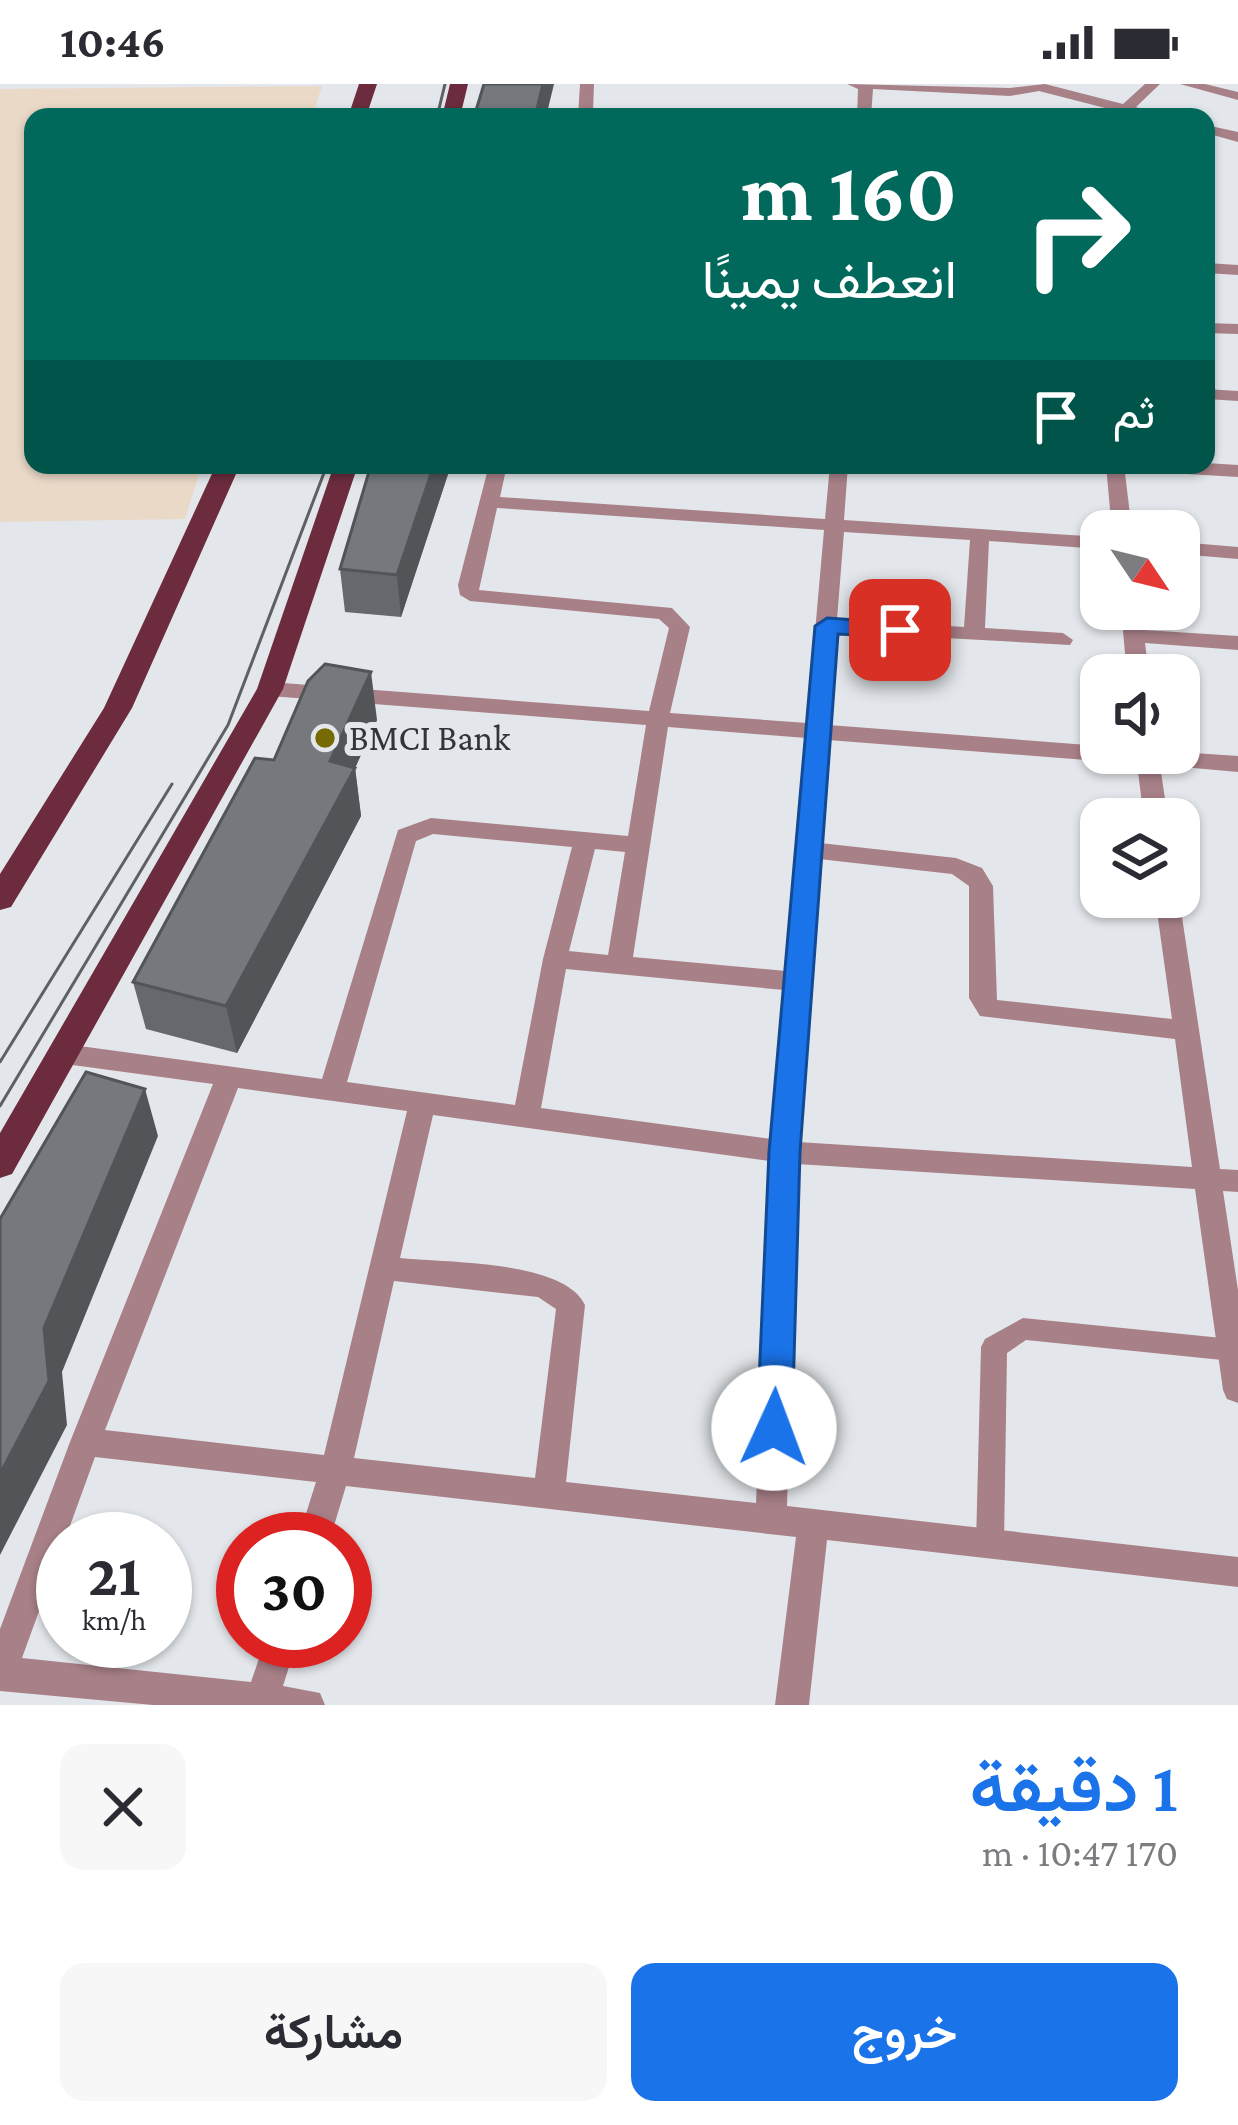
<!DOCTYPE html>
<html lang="ar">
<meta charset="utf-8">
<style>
body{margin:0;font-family:"Crimson Pro",Vazirmatn,serif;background:#f7f7f7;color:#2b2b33;direction:rtl;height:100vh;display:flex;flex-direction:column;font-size:45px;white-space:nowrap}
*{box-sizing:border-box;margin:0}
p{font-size:39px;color:#7c7c81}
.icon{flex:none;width:66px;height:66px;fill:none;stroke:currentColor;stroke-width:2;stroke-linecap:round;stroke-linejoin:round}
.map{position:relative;height:1621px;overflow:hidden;direction:ltr}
.sheet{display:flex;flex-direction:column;background:#fff;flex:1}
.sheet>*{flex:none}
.top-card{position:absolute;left:24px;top:24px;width:1191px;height:366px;border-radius:24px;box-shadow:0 3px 9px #0004;direction:rtl;background:#00695c;color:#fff;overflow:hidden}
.needle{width:78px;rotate:125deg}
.controls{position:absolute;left:1080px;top:426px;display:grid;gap:24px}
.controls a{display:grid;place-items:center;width:120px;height:120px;border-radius:24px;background:#fff;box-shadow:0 3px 9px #0004;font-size:60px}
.speed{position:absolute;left:36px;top:1428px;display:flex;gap:24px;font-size:60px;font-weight:700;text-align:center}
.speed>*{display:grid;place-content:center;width:156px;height:156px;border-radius:50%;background:#fff;box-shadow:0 3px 9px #0004;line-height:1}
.speed small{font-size:30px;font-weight:400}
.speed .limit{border:18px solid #d22;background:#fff;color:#111}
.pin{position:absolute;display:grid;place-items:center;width:102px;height:102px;color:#fff;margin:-51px;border-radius:24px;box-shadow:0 6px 18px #0006}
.me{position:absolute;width:132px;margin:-66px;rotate:2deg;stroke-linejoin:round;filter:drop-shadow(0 0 9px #0008)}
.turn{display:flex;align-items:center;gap:42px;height:252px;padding:0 60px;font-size:54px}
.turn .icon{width:156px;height:156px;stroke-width:2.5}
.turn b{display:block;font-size:84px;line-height:102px}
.then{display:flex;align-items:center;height:114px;padding:0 60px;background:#0003;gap:24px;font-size:45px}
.round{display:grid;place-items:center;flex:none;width:126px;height:126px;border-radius:24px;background:#f7f7f7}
.summary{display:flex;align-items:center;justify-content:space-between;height:204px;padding:0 60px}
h1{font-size:72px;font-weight:600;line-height:90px;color:#1a73e8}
.cta{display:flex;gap:24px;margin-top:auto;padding:24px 60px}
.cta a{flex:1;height:138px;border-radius:24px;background:#1a73e8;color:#fff;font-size:48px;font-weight:600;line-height:138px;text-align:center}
.cta a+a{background:#f7f7f7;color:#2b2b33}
.status{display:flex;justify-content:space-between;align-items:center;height:84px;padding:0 60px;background:#fff;direction:ltr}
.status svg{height:33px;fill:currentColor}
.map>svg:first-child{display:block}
.education{fill:#ebd9c8}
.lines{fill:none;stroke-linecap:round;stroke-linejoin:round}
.service{fill:#a88088;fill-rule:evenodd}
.minor{fill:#a88088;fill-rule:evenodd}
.primary{fill:#6c2c3d;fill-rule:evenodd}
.tram{stroke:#5e6063;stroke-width:3}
.wall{fill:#65686c}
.shaded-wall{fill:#525558}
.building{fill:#75797d;stroke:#525558;stroke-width:3}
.route{fill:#1a73e8;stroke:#114b97;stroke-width:3}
.poi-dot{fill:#776a02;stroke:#e3e7eb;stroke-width:4.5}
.labels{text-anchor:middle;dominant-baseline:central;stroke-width:12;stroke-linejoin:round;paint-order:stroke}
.poi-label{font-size:36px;fill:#333436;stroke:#e3e7eb;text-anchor:start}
</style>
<div class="status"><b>10:46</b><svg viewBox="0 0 49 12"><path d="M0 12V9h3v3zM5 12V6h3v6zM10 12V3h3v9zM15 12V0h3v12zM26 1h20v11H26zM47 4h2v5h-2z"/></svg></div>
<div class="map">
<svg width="1238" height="1621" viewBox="0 0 1238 1621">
<rect width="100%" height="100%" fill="#e3e7eb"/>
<!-- education -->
<path class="education" d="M322,2L312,33H33V381H202L185,435L0,438V5Z"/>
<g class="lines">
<!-- service -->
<path class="service" d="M1023,1234L1232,1255L1238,1257V1275L1232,1277L1026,1256L1007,1269L1004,1460L1000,1469L990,1473L980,1469L976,1460L981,1263L985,1255Z"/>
<!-- minor -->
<g class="minor">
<path d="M580,0H594L593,28L615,29L622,33H578Z"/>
<path d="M847,0L1010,4L1045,0L1123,20L1145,0H1160L1136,23L1164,33H1140L1039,7L1010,12L873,5L871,33H857L858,5Z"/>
<path d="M1180,0H1205L1238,8V16Z"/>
<path d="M1206,41L1238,48V58L1206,49Z"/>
<path d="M1206,179L1238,181V191L1206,189Z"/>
<path d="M1206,239L1238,240V250L1206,249Z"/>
<path d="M1206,305L1238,307V317L1206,315Z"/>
<path d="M1206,379L1238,381V393L1136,387L1127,381Z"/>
<path d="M489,381H507L500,413L825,435L830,381H848L844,436L1101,453V465L989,457L985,544L1063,549L1073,556L1070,561L836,548L829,641L1101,662V669L1179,668L1238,672V688L1160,681L1168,735H1144L1137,680L828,656L820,759L956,774L982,784L993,802L997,916L1172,935L1155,813H1179L1220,1085L1238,1086V1108L1223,1107L1238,1206V1319L1227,1315L1223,1306L1195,1105L797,1080L787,1422L1238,1473V1503L827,1456L809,1621H775L796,1453L346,1402L330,1455H298L316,1398L95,1373L22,1574L251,1598L265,1557H297L283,1602L320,1609L325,1621H153L0,1607V1545L70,1358L213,1000L65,980L56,977L52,970L56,963L65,960L322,995L398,746L431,734L628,752L646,641L270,612L259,605L270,598L649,627L669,544L659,535L470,517L460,511L458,501ZM497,424L824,446L807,639L670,629L690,543L672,524L479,506ZM844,448L970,456L964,543L837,535ZM668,643L806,654L786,887L633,873ZM433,750L572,763L543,875L515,1021L347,998L416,757ZM595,765L625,768L608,871L569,867ZM819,775L952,790L969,802V914L980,932L1175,955L1192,1083L798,1058ZM566,885L784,906L772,1055L541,1024ZM238,1004L407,1027L324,1371L105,1346ZM433,1031L770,1077L756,1419L566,1398L585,1221C564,1176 446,1179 400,1174ZM394,1197L538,1213L556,1225L535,1394L354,1374Z"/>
<path d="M1106,381H1124L1132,447H1112Z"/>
<path d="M1179,458L1238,463V475L1179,470Z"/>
<path d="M1121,525H1141L1144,546L1238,552V566L1145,559L1149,591H1127Z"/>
</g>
<!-- primary -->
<g class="primary">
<path d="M359,0H377L366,33H348Z"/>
<path d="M450,0H468L460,33H442Z"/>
<path d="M216,381H240L132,624L11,823L0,826V790L104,624Z"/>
<path d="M334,381H358L283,605L12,1090L0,1094V1049L257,605Z"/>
</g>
<!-- tram -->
<g class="tram">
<path d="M437,33L445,0"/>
<path d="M0,978L172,700"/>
<path d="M0,1022L228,641L327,381"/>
</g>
</g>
<!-- wall -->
<g class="wall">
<path d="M371,381H451L401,533L345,528L340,485Z"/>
<path d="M377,636L355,684L361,732L237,969L146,945L133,898L274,676Z"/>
</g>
<!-- shaded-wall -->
<g class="shaded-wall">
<path d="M543,0H554L546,33H535Z"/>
<path d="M434,381H451L401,533L397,491Z"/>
<path d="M371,588L377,636L355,684L361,732L237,969L226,922L330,677Z"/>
<path d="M145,1005L158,1052L62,1288L67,1341L0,1471V1390L44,1244Z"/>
</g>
<!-- building -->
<g class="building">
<path d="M484,0H543L535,33H474Z"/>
<path d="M371,381H434L397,491L340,485Z"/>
<path d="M325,580L371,588L330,677L355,684L226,922L133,898L255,674L274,676L308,597Z"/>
<path d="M86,988L145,1005L44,1244L49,1297L0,1390V1135Z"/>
</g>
<!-- route -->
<path class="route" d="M827,534L900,539L912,546L900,553L838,550L800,1068L792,1344L786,1355L774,1360L762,1355L757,1344L769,1068L815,542Z"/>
<!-- markers -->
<circle class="poi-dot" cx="325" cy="654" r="12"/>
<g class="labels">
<!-- poi labels -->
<g class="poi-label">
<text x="349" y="654">BMCI Bank</text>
</g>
</g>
</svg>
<div class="controls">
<a><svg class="needle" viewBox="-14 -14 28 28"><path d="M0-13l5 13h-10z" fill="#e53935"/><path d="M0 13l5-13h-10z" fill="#7c7c81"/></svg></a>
<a><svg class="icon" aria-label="sound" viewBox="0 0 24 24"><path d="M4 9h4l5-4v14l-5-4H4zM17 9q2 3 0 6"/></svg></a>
<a><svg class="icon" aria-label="layers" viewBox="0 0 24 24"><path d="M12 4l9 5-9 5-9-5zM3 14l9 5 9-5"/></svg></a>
</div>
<div class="speed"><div>21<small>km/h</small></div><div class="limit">30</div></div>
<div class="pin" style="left:900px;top:546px;background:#d93025"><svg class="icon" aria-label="arrive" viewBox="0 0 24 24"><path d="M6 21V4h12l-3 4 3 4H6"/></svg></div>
<svg class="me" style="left:774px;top:1344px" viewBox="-20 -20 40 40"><circle r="19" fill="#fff"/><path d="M0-13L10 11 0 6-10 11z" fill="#1a73e8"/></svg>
<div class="top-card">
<div class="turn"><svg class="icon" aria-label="right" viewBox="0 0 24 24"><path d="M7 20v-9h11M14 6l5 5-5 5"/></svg><div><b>160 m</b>انعطف يمينًا</div></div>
<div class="then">ثم<svg class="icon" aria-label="arrive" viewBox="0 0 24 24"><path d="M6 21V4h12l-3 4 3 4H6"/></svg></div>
</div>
</div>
<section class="sheet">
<div class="summary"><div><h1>1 دقيقة</h1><p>170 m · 10:47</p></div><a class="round"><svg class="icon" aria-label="close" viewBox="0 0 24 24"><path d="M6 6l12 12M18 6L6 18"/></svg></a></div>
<div class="cta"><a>خروج</a><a>مشاركة</a></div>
</section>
